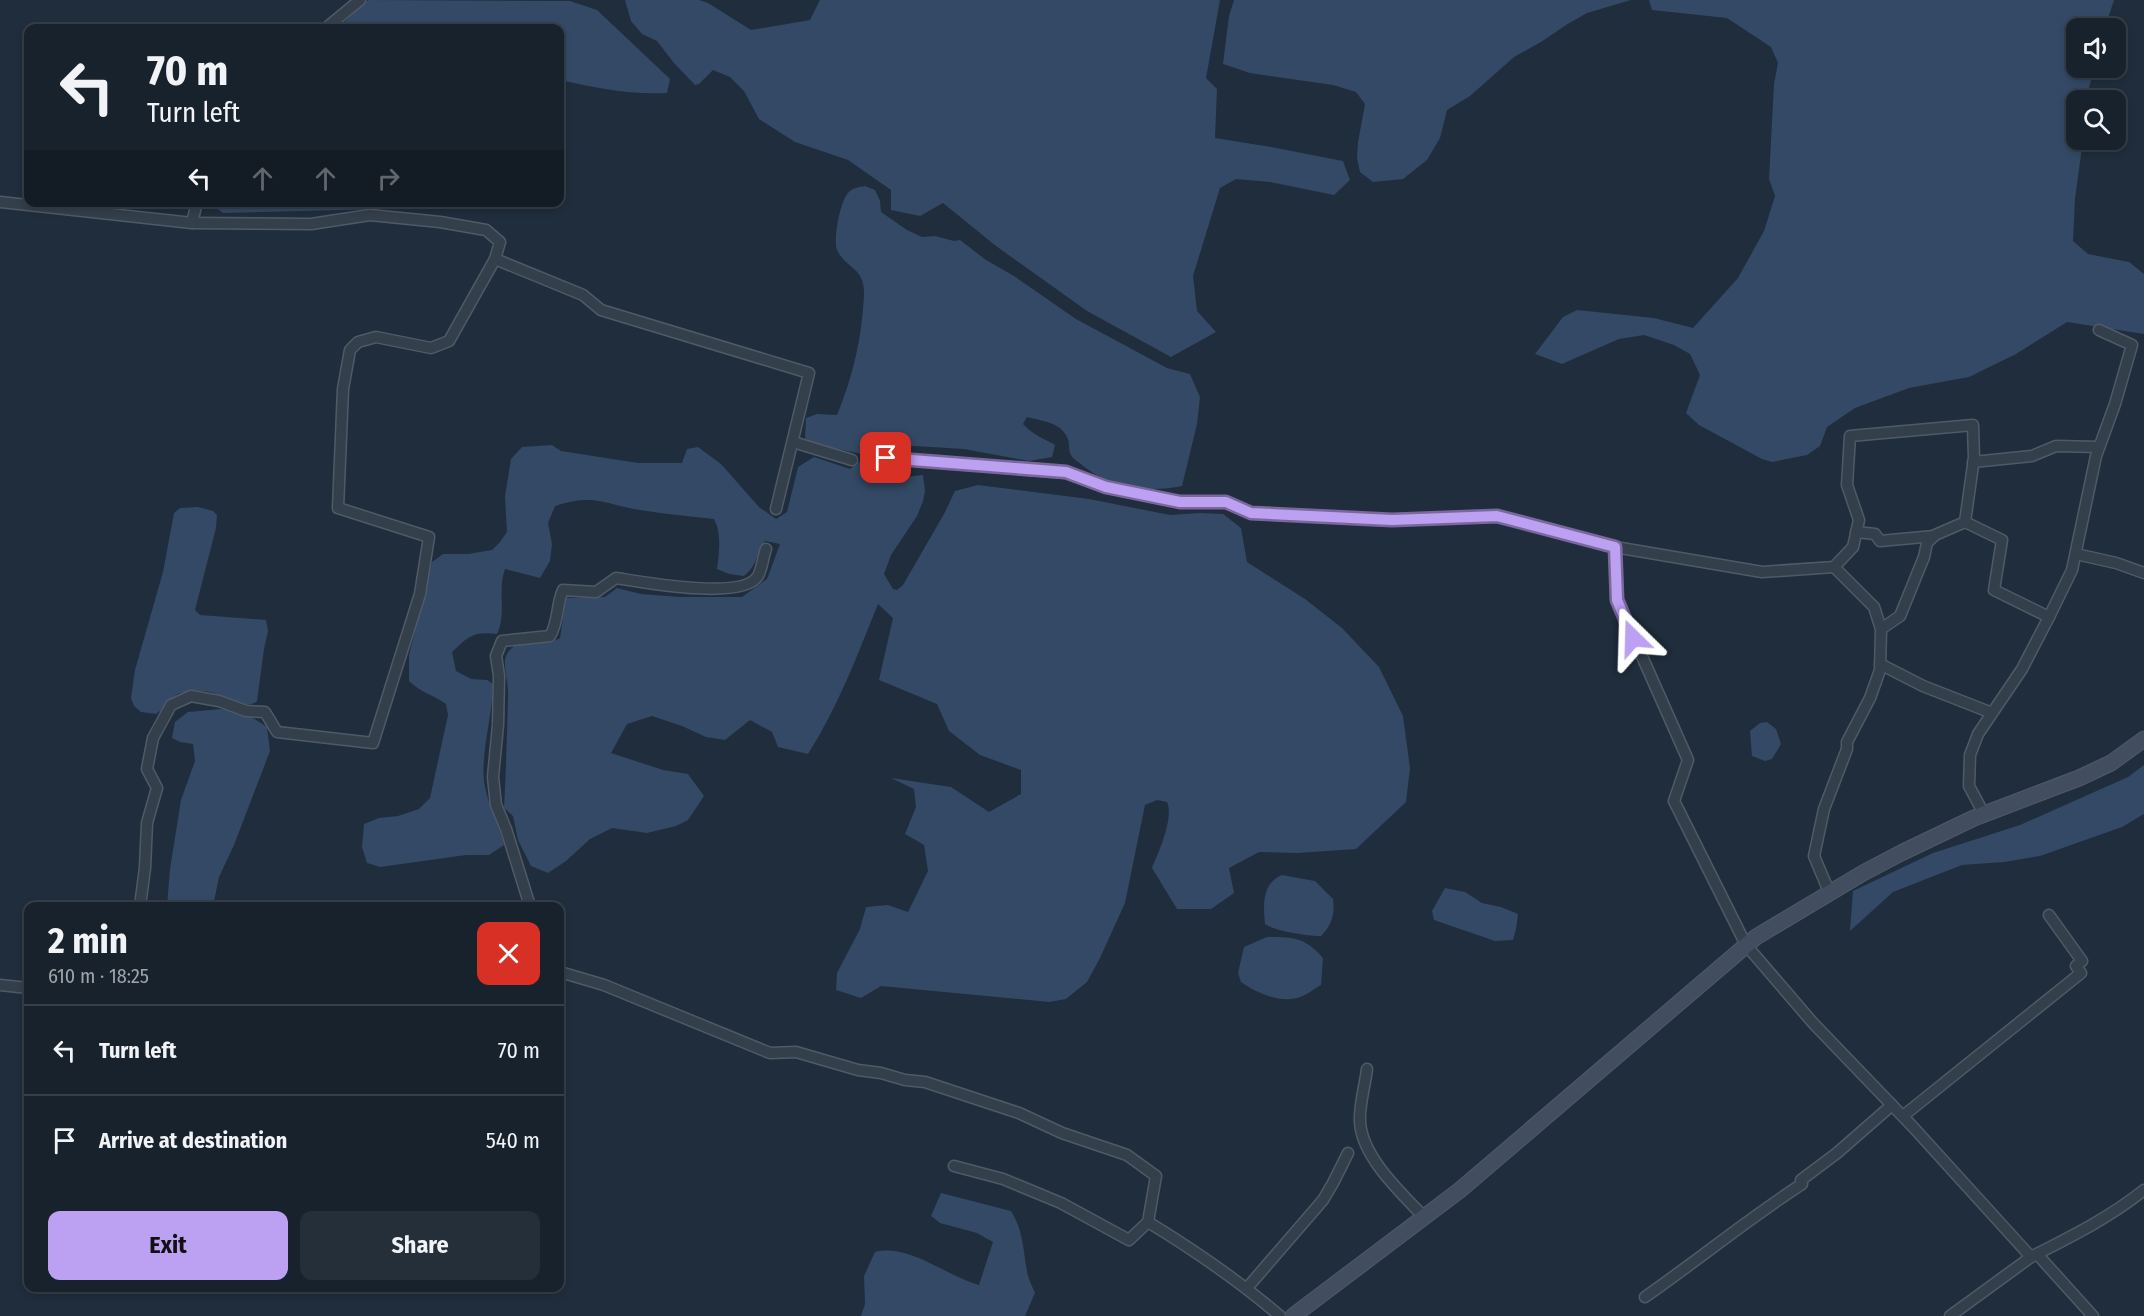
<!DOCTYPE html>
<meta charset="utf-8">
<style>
body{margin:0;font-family:"Fira Sans Condensed",sans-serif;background:#252f39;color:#f1f3f6;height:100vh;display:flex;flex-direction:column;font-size:22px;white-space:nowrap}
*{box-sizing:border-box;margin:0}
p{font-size:20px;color:#9fa4aa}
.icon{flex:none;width:33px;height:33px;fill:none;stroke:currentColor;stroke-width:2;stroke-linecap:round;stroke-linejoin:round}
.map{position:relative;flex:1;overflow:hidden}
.side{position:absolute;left:24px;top:902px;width:540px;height:390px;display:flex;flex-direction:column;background:#18222d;border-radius:12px;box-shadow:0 3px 9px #0003,0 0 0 2px #363f49}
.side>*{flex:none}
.guide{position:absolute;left:24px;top:24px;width:540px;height:183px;border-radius:12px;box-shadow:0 3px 9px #0003,0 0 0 2px #363f49;background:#18222d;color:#f1f3f6;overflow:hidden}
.buttons{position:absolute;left:2066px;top:18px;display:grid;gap:12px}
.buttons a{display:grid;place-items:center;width:60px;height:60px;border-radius:12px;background:#18222d;box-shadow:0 3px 9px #0003,0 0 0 2px #363f49;font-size:30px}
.pin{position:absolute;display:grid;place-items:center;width:51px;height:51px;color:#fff;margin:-26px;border-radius:12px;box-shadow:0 3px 9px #0006}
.me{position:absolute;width:66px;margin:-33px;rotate:338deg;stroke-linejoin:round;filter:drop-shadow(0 0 4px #0008)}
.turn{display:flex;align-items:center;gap:21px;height:126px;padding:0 24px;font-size:27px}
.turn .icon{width:78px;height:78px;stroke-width:2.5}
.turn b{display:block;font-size:42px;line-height:51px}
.lanes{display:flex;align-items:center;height:57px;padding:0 24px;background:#0003;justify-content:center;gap:30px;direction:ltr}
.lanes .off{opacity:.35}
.round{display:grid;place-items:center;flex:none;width:63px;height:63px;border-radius:12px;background:#252f39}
.overview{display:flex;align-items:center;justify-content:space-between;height:102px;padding:0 24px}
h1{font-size:36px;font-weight:700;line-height:45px}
.cta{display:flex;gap:12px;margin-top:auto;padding:12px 24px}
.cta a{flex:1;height:69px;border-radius:12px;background:#bca0f2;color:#111;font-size:24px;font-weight:700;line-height:69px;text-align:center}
.cta a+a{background:#252f39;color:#f1f3f6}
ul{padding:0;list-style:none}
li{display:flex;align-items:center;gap:18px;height:90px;padding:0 24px;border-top:2px solid #363f49}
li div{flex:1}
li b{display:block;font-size:22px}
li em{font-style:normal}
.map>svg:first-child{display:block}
.water{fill:#334965}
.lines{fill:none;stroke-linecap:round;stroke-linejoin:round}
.street-casing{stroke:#505a67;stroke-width:13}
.secondary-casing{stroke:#505a67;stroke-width:17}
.street{stroke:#343f4c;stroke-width:10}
.secondary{stroke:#424e60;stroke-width:15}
.route-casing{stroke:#7a689d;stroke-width:15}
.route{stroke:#bca0f2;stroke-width:10}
</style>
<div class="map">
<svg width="2144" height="1316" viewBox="0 0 2144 1316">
<rect width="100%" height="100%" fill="#202d3c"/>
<!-- water -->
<g class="water">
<path d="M368,0L570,1L597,10L670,79L667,93C631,95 595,88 560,80V28H338Z"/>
<path d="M625,0H699L708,3L751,30L810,20L820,0H1220L1206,78L1217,89L1215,138L1271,147L1343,161L1350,180L1334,195L1270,182L1236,179L1220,188L1193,276L1197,311L1216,332L1171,357L1087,311L996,246L943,203L920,216L891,210V190L848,160L795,142L759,119L744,91L730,77L713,70L699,84L695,85L674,63L657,41L642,34L631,21Z"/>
<path d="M1234,0H1631L1587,13L1566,25L1541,42L1514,57L1470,96L1447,110L1440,138L1427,160L1403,179L1373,182L1360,172L1357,158L1358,142L1365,104L1356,92L1333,85L1250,73L1223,64L1229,16Z"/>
<path d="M1649,0H2114L2105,28H2076V68H2094L2086,100H2076V140H2083L2075,199L2073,241L2088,254L2129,262L2144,274V334L2067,322L2016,354L1969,377L1909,388L1855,408L1827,427L1820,446L1807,455L1772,462L1762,459L1699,425L1686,413L1700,375L1690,354L1674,345L1644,335L1619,339L1562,364L1535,354L1563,317L1577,310L1654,318L1693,328L1738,278L1764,231L1775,196L1769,179L1774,84L1778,63L1771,47L1727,18L1652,10Z"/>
<path d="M865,186L875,190L880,201L881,212L907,230L922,237L935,236L954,241L960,240L986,260L1014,276L1076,319L1167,368L1190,374L1200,397L1197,424L1182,486C1148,493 1108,488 1081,464C1078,462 1073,459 1071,455C1068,450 1070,442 1067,437C1060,422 1042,421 1027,417L1023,424C1032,434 1043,438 1055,445L1052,457L1029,461L964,449L914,446L889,451L878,458L871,473L886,479L923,475L925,491L923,501L917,516L891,555L884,574L893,589L897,590L903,585L944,514L955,491L978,485L1089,499L1170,515L1200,513L1223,514L1241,528L1247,562L1305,599L1342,628L1379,667L1403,716L1410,768L1406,802L1356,849L1297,853L1259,852L1229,868L1234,893L1211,909H1177L1152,868C1159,851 1174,818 1167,802L1157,800L1145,805L1125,903L1100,958L1087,982L1066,999L1049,1002L881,986L861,998L836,990L837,973L860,929L866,907L888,905L908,912L928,871L924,845L905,834L916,807L914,789L891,778L951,787L989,812L1021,794V770L980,755L949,731L937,704L879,680L893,618L878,604C857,656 838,707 808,754L778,747L772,732L750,720L725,740L706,737L682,726L652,716L627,724L611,753L663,770L688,774L704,796L688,820L676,826L647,833L612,828L590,839L566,861L548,873L531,866L518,840L513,816L504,808C506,771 507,734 508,697C509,685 504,671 505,660C506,655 508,651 512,648C524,636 546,647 560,638L566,598L605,597L617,588L641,594L680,597H742L767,579L780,544L765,541C755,555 759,563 744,576L729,574L717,569C719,553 722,534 714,519C689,516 665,514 640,510C604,504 593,493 555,506L548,523L552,544L550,561L540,578L505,569C497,591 507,613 497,634C473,631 469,636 452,652L456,671L471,679L487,680L493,684C493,716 479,758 485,787C489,807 499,825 504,845L489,855H466L380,867L367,863L362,847L364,824L379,818L398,816L419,809L430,798L448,715L446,704C432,694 423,694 409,681V655L432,562L443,554H468L492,550L500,542L507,532L505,496L511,459L522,447L552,445L561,451L638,463H682L687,449L698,447L721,464L759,507L776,519L787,512L798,467L814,457L850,469L863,459L862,454L823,446L805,439L806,418L817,414L837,415C853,376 862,337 864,295C865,267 846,269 837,250C833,239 840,202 848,193C852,188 859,187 865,186Z"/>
<path d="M215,203V202L500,203L497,206L223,213L215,207Z"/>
<path d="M198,507L213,511L217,515L216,528L195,610L200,615L266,620L268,631L264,649L257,701C244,712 227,696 214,693C203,690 191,690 181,693C169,696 166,708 156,714L141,712L134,706L131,698L135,670L163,572L174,513L180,508Z"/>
<path d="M221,709L250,716L267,727L270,751L234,845L219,877L213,906H167L170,869L181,800L195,761L193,744L180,742L172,738L175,722L188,712Z"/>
<path d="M1767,722L1776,729L1781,744L1772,759L1765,761L1752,756L1750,731L1760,723Z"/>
<path d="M2144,765V814L2122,827L2040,856L2004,862L1962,865L1893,892L1850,931L1853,891L1933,853L2020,825L2128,777Z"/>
<path d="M1282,875L1315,881L1333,899C1335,914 1332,925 1321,936C1308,936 1275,931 1265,924C1263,905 1262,883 1282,875Z"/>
<path d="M1445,888L1465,892L1482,903L1501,907L1518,914L1516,929L1513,940L1495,941L1434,920L1432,911Z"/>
<path d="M1267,937C1293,937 1305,937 1323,958L1321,985C1314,989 1307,995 1300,997C1280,1004 1257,993 1241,982L1238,973L1244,947Z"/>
<path d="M941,1193L1011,1211C1023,1230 1023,1249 1027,1271C1028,1278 1032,1286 1035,1293L1025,1316H861L865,1304L864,1276L875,1252C909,1243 946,1276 979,1285L993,1242L977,1233L940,1223L931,1216Z"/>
</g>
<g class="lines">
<defs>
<g id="street">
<path d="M326,28L360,0"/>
<path d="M0,202L192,223L197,202"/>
<path d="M495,259L583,295L601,310L809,373L776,509"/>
<path d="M793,442L852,460"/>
<path d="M886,458L1066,473L1106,487L1180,502H1226L1251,513L1391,520L1497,516L1615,547L1762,572L1834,567L1853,547L1859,520L1847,485L1850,436L1973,425L1974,458L1965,522L2002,540L1994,590L2049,617L2022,669L1978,734L1970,755L1969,786L1984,814"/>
<path d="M1973,462L2032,456L2056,446L2099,447"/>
<path d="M1856,532L1875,534L1880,541L1934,536"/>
<path d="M1615,547L1617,600L1688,760L1674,801L1746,945L1813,1023L1913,1127L2031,1257C2070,1237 2109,1218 2144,1190"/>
<path d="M2076,554L2116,563L2144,573"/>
<path d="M2049,617L2072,570L2096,456L2115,404L2132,345L2099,330"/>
<path d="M1881,629L1900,616L1924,557L1927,543L1935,535L1965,522"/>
<path d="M1880,664L1923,686L1992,713"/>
<path d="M1830,894L1814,856L1824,809L1847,749V742L1870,698L1880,670L1881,629L1874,607L1834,567"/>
<path d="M140,906L145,868L147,823L157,788L147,769L153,738L171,705L191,696L219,701L246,711L265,712L277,732L373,743L420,594L429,537L338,508L343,389L350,350L358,342L376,337L431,348L449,341L495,259L500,242L486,230L440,222L370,215L311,224L192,223"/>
<path d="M530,906L506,829L496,805L493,777L498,725L499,676L496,656L502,641L550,636C559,621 556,605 563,590L596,592L616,578C642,582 743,601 758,576C762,569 763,557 766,549"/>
<path d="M560,972L604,985L770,1053L796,1052L858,1070L881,1073L905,1080L925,1082L1019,1113L1062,1133L1127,1155L1156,1176L1148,1222L1129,1240L1061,1203L1003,1179L954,1166"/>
<path d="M0,985L28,988"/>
<path d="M1367,1069C1365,1086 1359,1105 1360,1121C1361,1156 1401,1193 1424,1217"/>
<path d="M1903,1116L2081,973L2076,966L2082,961L2049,915"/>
<path d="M1148,1222C1194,1250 1238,1280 1280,1316"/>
<path d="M2037,1254L2093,1316"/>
<path d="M1247,1288L1323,1200L1333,1183L1348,1153"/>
<path d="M1645,1297C1698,1260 1748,1219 1802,1184L1801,1180L1837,1153L1892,1105"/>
<path d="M1950,1316L2031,1257"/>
</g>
<path id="secondary" d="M1293,1316L1460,1190L1756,937L1863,873L1901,853L1974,818L2079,778L2111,763L2144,739"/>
</defs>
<!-- street casing -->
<use href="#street" class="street-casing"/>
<!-- secondary casing -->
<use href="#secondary" class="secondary-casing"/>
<!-- street -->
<use href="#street" class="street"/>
<!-- secondary -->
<use href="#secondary" class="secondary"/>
</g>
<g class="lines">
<defs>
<path id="route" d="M886,458L1066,472L1106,487L1180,502H1226L1251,513L1392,520L1497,516L1615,547L1617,600L1633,638"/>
</defs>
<!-- route casing -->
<use href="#route" class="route-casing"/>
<!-- route -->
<use href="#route" class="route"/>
</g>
</svg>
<div class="buttons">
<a><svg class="icon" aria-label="sound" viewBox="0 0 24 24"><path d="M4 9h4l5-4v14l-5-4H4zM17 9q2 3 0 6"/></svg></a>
<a><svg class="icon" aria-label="search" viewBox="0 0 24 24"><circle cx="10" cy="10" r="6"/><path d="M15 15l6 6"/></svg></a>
</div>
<div class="pin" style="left:886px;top:458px;background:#d93025"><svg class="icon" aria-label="arrive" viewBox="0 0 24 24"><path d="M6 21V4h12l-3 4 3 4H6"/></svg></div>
<svg class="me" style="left:1633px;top:638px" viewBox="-20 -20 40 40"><path d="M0-17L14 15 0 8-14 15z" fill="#bca0f2" stroke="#fff" stroke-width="4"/></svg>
<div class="guide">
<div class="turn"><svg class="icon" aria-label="left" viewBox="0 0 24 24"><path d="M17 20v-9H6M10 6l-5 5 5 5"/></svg><div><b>70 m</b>Turn left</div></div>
<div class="lanes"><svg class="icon" aria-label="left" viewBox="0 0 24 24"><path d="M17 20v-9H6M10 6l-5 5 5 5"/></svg><svg class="icon off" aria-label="ahead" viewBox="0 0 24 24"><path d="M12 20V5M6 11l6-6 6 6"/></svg><svg class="icon off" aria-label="ahead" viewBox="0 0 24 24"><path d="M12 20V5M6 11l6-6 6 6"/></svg><svg class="icon off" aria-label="right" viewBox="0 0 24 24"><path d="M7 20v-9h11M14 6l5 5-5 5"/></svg></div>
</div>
<section class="side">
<div class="overview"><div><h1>2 min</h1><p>610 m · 18:25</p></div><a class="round" style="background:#d93025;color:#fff"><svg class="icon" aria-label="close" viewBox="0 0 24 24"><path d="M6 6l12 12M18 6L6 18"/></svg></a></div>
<ul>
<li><svg class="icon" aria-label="left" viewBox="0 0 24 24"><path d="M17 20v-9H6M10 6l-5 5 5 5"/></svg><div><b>Turn left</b></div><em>70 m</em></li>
<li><svg class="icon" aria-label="arrive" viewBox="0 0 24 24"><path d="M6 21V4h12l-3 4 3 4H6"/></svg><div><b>Arrive at destination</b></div><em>540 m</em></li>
</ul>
<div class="cta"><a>Exit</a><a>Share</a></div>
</section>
</div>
